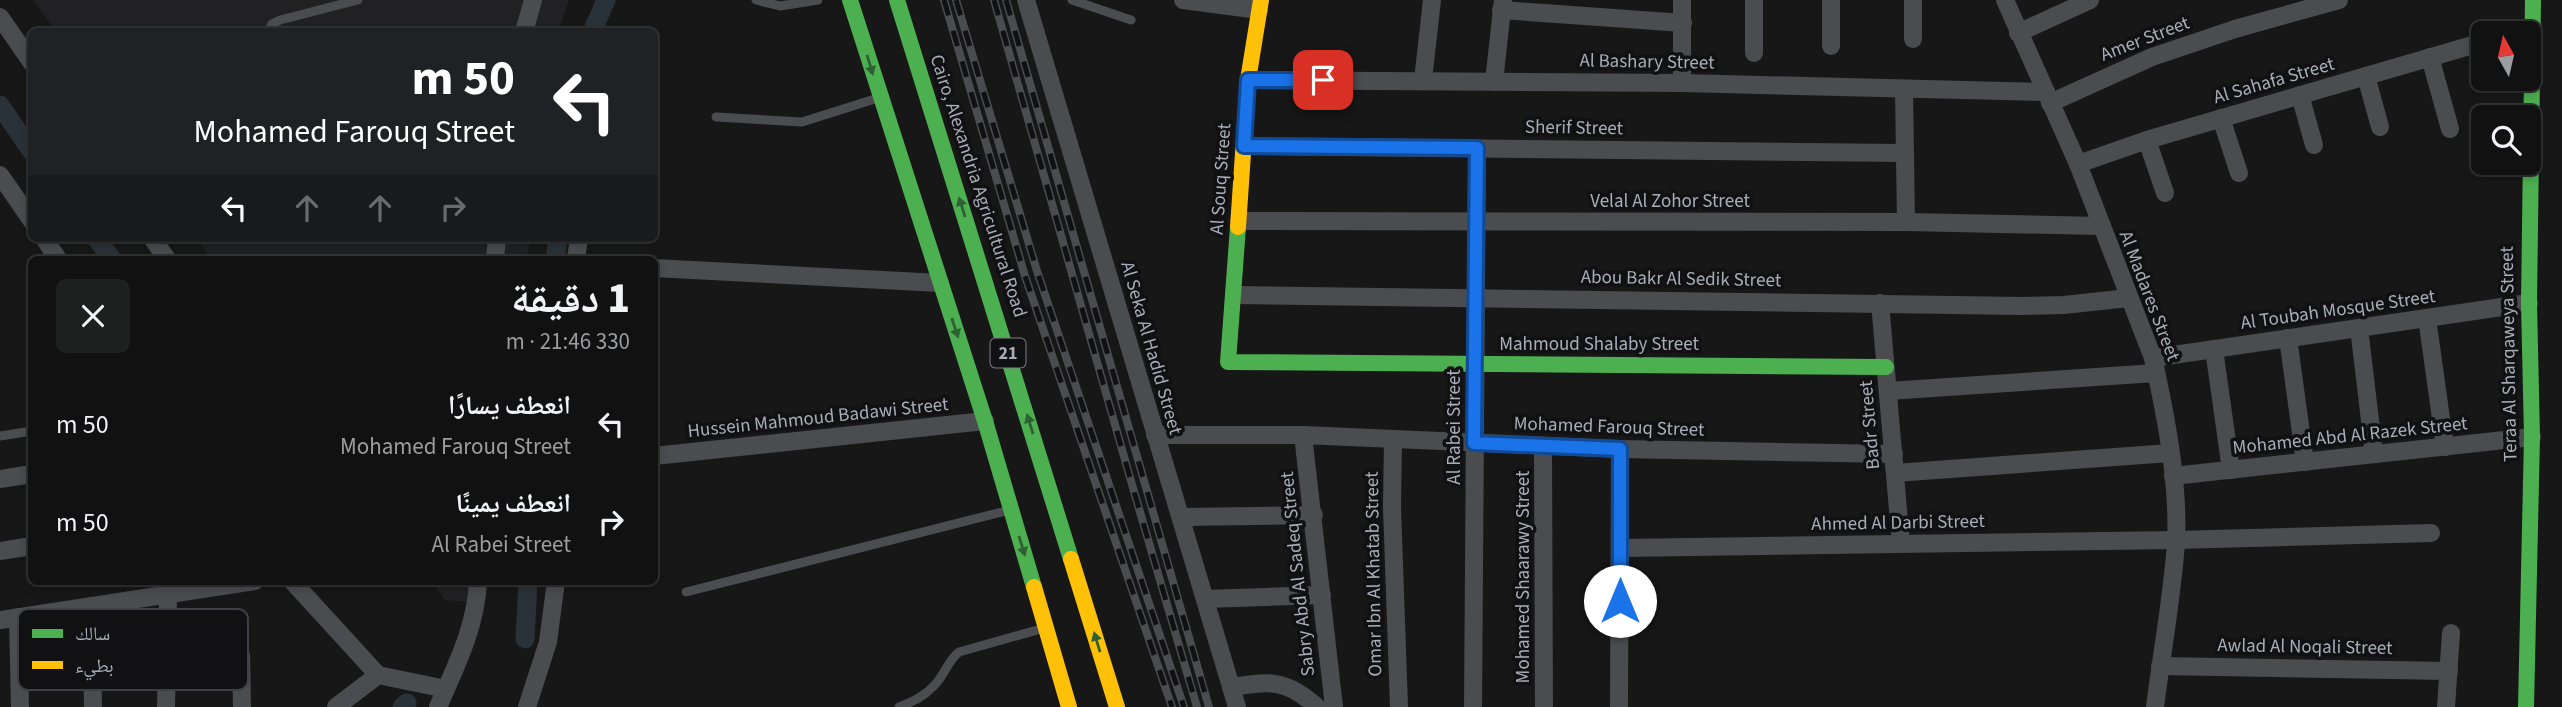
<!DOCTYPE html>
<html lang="ar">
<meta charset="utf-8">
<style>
body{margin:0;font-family:"Source Sans 3","Noto Naskh Arabic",sans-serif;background:#1e1f1f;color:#f1f3f6;direction:rtl;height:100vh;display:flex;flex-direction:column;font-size:26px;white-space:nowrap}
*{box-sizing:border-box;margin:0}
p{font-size:23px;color:#9c9d9f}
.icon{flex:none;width:38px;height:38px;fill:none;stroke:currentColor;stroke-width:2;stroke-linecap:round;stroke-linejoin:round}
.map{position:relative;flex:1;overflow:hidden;direction:ltr}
.panel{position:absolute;left:28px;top:256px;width:630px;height:329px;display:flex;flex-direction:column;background:#111;border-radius:10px;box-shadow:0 4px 10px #0003,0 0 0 2px #303131;direction:rtl}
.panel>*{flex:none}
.guide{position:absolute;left:28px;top:28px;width:630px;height:214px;border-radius:10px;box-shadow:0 4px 10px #0003,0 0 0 2px #303131;direction:rtl;background:#202124;color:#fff;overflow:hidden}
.needle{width:46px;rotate:352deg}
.tools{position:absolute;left:2471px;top:21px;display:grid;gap:14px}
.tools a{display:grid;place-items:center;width:70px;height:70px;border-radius:10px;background:#111;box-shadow:0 4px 10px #0003,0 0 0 2px #303131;font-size:35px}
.pin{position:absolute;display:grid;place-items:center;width:60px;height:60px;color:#fff;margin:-30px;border-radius:14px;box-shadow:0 4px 10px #0006}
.me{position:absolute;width:77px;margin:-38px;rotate:0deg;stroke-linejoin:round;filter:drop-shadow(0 0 5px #0008)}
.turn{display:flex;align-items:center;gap:24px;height:147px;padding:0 28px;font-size:32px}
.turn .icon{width:91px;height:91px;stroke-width:2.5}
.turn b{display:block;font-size:49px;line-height:60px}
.lanes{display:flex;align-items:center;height:66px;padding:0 28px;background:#0003;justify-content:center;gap:35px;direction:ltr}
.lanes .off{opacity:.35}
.round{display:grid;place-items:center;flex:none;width:74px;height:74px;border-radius:10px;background:#1e1f1f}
.headline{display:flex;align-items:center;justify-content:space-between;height:119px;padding:0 28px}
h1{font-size:42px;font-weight:800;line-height:52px}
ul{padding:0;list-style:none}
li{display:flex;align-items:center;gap:21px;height:98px;padding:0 28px}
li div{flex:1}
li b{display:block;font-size:26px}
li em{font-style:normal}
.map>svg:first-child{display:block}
.built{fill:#212124}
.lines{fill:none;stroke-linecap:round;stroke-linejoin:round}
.canal{stroke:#2a3239;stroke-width:19}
.lane{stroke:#4b4c50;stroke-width:9}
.street{stroke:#4b4c50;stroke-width:18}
.fast{stroke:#4caf50;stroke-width:16}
.slow{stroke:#ffc107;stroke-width:16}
.rail-casing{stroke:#4b4c4f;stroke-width:8}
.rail{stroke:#111113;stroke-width:5;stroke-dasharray:16;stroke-linecap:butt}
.oneway{fill:#2e6032}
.route-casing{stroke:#114b97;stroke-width:18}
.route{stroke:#1a73e8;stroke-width:12}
.labels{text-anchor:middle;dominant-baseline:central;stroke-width:7;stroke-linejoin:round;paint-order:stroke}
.shield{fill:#111113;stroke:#7b7e86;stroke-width:2}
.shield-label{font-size:18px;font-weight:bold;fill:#a8adb8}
.street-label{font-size:19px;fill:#a8adb8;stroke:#111113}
.key{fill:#111113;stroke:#3e4045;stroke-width:2}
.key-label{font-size:19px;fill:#a8adb8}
</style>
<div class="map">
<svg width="2562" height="707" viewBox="0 0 2562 707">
<rect width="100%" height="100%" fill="#171717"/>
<!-- built -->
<g class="built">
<path d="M33,0H569L558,32L55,31Z"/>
<path d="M197,238H530L527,259H211Z"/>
<path d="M432,581H482L479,603L445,600Z"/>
</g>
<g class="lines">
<!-- canal -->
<g class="canal">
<path d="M592,32L606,0"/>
<path d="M0,105L32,152"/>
<path d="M96,238L112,259"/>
<path d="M555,259L558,238"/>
<path d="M525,639L528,581"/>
<path d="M402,707L407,703"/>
</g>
<!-- lane -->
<g class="lane">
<path d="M756,0L780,6L818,0"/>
<path d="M1072,0L1131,20"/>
<path d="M268,32L272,24L280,20L358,0"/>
<path d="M716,117L802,122L878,98"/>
<path d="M0,436L32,431"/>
<path d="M686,592L1006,511"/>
<path d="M899,707C913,702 929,693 938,681C946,671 949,660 959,652L1041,629"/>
</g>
<!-- street -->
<g class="street">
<path d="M1026,0L1237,707"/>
<path d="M1183,0L1259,10"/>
<path d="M1682,0V83"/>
<path d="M2005,0L2078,164L2153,358C2166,416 2179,483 2176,543C2172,598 2162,652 2155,707"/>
<path d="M1501,10L1683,23"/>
<path d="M0,17L32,63"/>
<path d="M524,32L533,0"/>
<path d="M2018,33L2090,0"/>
<path d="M2512,33L2533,27"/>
<path d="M1913,39V0"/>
<path d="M1831,46V0"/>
<path d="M1754,53V0"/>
<path d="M2430,57L2450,129"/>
<path d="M2366,76L2380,127"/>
<path d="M1248,80L1682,83L2046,92"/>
<path d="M1423,80L1432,0"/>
<path d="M1494,82L1503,0"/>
<path d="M1904,89L1906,222"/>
<path d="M2300,95L2314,145"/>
<path d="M2050,103L2152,57L2235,29L2339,0"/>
<path d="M2221,118L2239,173"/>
<path d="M2147,140L2165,193"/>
<path d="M1244,146L1904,153"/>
<path d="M2078,164L2147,140L2483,42"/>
<path d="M0,175L32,221"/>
<path d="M1239,221L1906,222L2101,226"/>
<path d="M44,238L58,259"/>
<path d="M152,238L167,259"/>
<path d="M495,259L497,238"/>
<path d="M576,259L579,238"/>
<path d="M654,268L940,283"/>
<path d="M1234,295L2022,306L2064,305L2128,298"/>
<path d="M1880,303L1901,544"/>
<path d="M2427,318L2445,447"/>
<path d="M2359,328L2374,454"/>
<path d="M2288,338L2305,462"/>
<path d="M2214,349L2231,470"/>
<path d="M2153,358L2529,303"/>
<path d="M1888,391L2156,373"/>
<path d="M1155,435H1303L1620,449L1894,454"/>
<path d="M1303,435L1334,707"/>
<path d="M1393,440L1392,507L1399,707"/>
<path d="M1543,446L1544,707"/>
<path d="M654,456L985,421"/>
<path d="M1895,473L2170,453"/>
<path d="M2173,476L2532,437"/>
<path d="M0,479L32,474"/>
<path d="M1181,517L1314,515"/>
<path d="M1620,548L2176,540L2431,533"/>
<path d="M0,551L32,546"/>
<path d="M292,581L378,675L446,689"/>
<path d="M1206,599L1322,595"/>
<path d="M91,606L93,707"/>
<path d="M18,617L20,707"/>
<path d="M0,620L255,581"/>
<path d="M241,655L242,707"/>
<path d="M2160,666L2449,671"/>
<path d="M1231,687C1271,681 1286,679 1317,707"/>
<path d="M166,707L168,594"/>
<path d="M336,707L378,675"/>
<path d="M438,707C456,666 476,627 478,581"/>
<path d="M527,707L548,642L556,581"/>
<path d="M1473,707L1477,148"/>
<path d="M1619,707L1620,449"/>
<path d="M2446,707L2451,633"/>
</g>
<!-- fast -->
<g class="fast">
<path d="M850,0L985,421L1034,587"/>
<path d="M897,0L1071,559"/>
<path d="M1238,227L1228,362L1886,367"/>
<path d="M2526,707L2532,437L2529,303L2533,0"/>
</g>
<!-- slow -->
<g class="slow">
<path d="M1238,227L1248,80L1261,0"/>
<path d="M1071,559L1117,707"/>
<path d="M1034,587L1069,707"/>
</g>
<defs>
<g id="rail">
<path d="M944,0L1025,276L1172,707"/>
<path d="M956,0L1037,271L1184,707"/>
<path d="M994,0L1133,488L1197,707"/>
<path d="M1006,0L1209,707"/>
</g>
</defs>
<!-- rail casing -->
<use href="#rail" class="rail-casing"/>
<!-- rail -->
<use href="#rail" class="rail"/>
</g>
<!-- one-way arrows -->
<defs><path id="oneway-solid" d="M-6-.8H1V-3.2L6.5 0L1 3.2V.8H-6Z" transform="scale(1.75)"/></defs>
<g class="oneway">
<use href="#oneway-solid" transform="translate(870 65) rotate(73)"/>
<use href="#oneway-solid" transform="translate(962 207) rotate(-108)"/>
<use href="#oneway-solid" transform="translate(955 328) rotate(72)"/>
<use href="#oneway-solid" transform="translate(1030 424) rotate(-107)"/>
<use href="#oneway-solid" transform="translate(1022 546) rotate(73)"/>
<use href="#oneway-solid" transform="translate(1097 642) rotate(-107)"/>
</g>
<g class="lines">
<defs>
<path id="route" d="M1323,80H1248L1244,146L1477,148L1474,443L1620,449V601"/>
</defs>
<!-- route casing -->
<use href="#route" class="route-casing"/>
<!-- route -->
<use href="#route" class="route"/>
</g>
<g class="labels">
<!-- shield labels -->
<rect class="shield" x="990.5" y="338.5" width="35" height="29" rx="5"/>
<g class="shield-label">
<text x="1008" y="353">21</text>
</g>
<!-- street labels -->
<g class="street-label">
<text transform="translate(2145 39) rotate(-21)">Amer Street</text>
<text transform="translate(1647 62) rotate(1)">Al Bashary Street</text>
<text transform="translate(2274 81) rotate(-16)">Al Sahafa Street</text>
<text transform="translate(1574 128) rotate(1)">Sherif Street</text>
<text transform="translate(1221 179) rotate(-86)">Al Souq Street</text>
<text transform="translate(978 186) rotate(72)">Cairo, Alexandria Agricultural Road</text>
<text x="1670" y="201">Velal Al Zohor Street</text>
<text transform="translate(1681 279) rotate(1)">Abou Bakr Al Sedik Street</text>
<text transform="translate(2149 296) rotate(69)">Al Madares Street</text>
<text transform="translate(2338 310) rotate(-8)">Al Toubah Mosque Street</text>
<text x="1599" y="344">Mahmoud Shalaby Street</text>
<text transform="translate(1151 348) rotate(74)">Al Seka Al Hadid Street</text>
<text transform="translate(2509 354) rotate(-91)">Teraa Al Sharqaweya Street</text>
<text transform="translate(818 418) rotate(-6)">Hussein Mahmoud Badawi Street</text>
<text transform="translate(1870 425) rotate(-95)">Badr Street</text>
<text transform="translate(1454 427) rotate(-90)">Al Rabei Street</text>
<text transform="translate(1609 427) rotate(2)">Mohamed Farouq Street</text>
<text transform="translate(2350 436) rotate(-6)">Mohamed Abd Al Razek Street</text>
<text transform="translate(1898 523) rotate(-1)">Ahmed Al Darbi Street</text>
<text transform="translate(1298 574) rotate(-96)">Sabry Abd Al Sadeq Street</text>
<text transform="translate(1374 574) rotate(-91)">Omar Ibn Al Khatab Street</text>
<text transform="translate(1523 577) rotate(-90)">Mohamed Shaarawy Street</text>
<text transform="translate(2305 647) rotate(1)">Awlad Al Noqali Street</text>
</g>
</g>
<!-- legend -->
<rect x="18" y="609" width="230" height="81" rx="10" class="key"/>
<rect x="32" y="629" width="31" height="9" fill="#4caf50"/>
<rect x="32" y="661" width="31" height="8" fill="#ffc107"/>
<g class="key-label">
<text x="75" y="640">سالك</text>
<text x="75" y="672">بطيء</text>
</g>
</svg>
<div class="tools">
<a><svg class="needle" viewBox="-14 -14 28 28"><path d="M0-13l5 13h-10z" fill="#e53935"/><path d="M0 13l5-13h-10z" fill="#9c9d9f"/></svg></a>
<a><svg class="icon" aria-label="search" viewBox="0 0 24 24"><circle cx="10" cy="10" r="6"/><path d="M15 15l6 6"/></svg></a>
</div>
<div class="pin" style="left:1323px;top:80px;background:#d93025"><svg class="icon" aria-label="arrive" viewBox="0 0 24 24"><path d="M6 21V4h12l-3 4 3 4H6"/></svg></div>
<svg class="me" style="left:1620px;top:601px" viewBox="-20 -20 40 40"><circle r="19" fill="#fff"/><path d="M0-13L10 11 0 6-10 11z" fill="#1a73e8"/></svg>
<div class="guide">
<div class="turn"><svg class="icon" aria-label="left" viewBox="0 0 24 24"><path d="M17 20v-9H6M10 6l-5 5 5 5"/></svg><div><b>50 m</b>Mohamed Farouq Street</div></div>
<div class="lanes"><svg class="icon" aria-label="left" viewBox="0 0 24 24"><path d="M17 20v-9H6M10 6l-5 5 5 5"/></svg><svg class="icon off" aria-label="ahead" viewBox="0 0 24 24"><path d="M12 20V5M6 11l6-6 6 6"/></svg><svg class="icon off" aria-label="ahead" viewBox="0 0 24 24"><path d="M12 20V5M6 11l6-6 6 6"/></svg><svg class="icon off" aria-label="right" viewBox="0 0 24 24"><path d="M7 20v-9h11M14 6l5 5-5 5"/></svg></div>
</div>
<section class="panel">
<div class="headline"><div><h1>1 دقيقة</h1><p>330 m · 21:46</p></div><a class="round"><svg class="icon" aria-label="close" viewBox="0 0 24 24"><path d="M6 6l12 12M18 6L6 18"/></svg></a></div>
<ul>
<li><svg class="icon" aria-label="left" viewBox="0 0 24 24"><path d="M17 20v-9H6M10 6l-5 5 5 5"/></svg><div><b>انعطف يسارًا</b><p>Mohamed Farouq Street</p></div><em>50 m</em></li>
<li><svg class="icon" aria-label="right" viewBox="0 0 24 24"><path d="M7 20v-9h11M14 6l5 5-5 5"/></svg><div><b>انعطف يمينًا</b><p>Al Rabei Street</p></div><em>50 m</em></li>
</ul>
</section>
</div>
